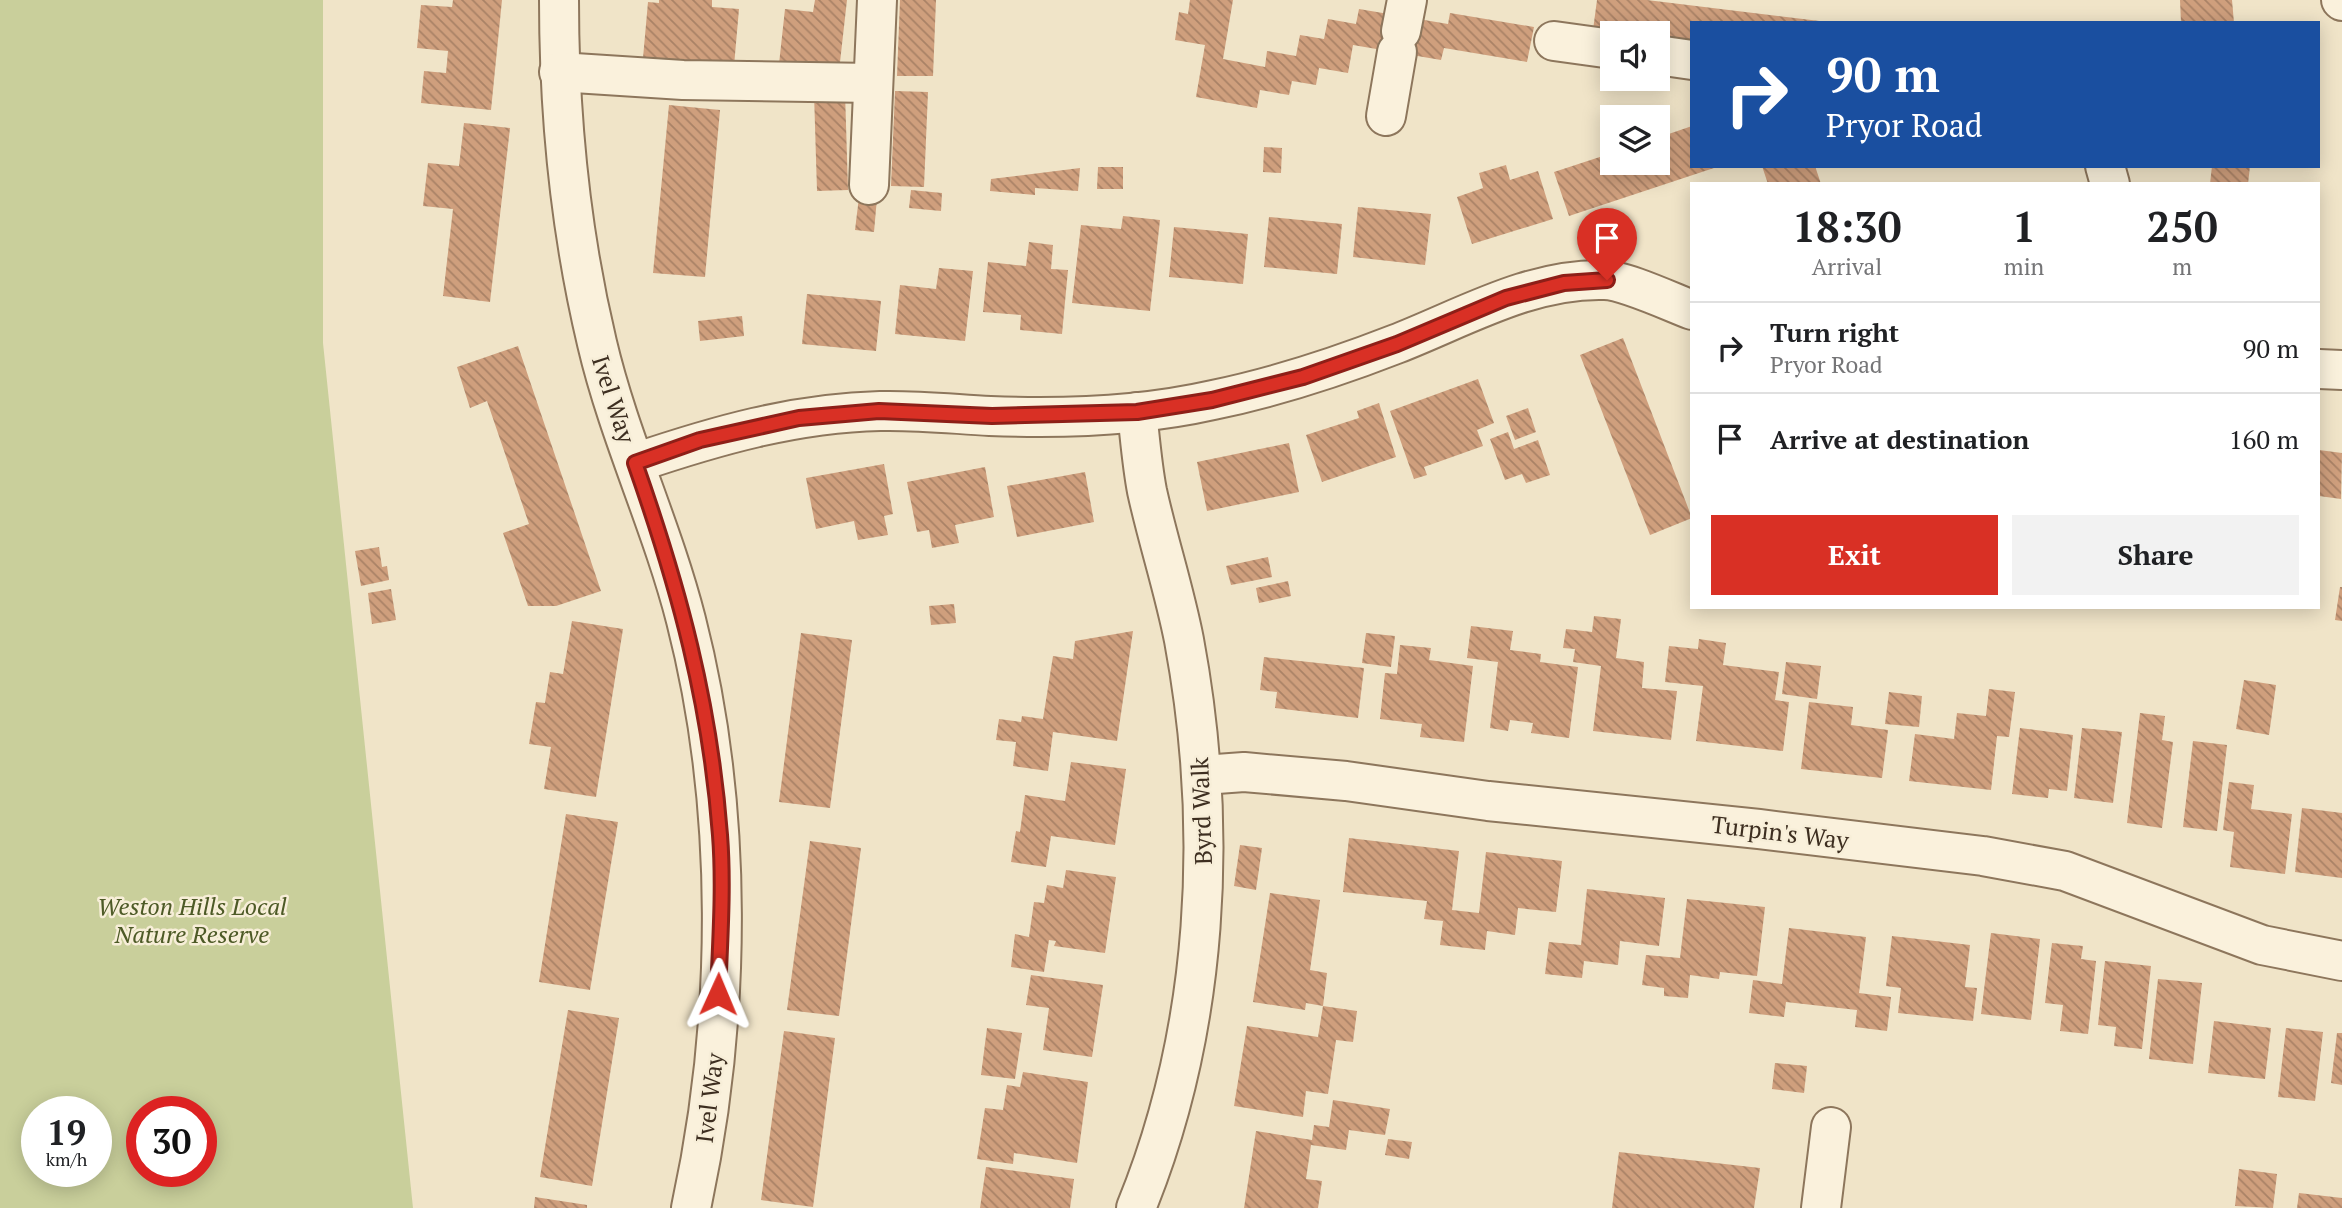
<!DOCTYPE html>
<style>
body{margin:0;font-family:"PT Serif",serif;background:#f2f2f2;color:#202124;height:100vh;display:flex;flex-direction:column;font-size:26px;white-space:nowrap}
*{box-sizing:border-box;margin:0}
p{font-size:23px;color:#757577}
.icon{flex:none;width:38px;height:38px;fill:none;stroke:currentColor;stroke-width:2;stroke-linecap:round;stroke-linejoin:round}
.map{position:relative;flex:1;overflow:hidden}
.panel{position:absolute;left:1690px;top:182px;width:630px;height:427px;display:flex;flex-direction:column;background:#fff;border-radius:0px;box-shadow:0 4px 18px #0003}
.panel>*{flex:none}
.hud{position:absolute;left:1690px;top:21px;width:630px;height:147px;border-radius:0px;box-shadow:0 4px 18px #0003;background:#1a4fa0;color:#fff;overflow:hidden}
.fabs{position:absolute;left:1600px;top:21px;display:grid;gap:14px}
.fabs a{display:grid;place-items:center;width:70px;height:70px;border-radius:0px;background:#fff;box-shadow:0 4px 18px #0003;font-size:35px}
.speed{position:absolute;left:21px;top:1096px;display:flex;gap:14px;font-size:35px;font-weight:700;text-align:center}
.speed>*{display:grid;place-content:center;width:91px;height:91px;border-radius:50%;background:#fff;box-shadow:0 4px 18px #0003;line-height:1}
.speed small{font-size:18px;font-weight:400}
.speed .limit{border:10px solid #d22;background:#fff;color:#111}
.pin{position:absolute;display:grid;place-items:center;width:60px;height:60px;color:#fff;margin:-72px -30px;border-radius:50% 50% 50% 0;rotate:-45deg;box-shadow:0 0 7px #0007}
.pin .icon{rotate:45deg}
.me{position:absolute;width:77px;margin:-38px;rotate:1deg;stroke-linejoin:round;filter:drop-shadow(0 0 5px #0008)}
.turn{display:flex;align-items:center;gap:24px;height:147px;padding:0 21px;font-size:32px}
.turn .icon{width:91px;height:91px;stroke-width:2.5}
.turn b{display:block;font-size:49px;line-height:60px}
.eta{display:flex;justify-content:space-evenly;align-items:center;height:119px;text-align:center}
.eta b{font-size:42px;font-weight:600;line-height:49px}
.cta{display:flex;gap:14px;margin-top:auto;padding:14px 21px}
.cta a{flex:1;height:80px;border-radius:0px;background:#d93025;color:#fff;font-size:28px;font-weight:600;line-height:80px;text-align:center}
.cta a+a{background:#f2f2f2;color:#202124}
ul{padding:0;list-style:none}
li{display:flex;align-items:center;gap:21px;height:91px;padding:0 21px;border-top:2px solid #e0e0e0}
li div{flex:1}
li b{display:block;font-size:26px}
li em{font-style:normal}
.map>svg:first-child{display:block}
.green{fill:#c9cf9b;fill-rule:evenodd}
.building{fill:url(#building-back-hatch)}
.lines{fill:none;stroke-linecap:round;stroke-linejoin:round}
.minor-casing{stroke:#8d765c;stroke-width:42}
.minor{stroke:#faf1dc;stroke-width:38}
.route-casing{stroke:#8d1f18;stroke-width:18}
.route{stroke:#d93025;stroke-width:12}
.labels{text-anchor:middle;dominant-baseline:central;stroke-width:5;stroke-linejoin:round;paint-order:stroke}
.street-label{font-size:24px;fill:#3d2e20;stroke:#f7eed8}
.park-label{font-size:24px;font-style:italic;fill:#4d5a26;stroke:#f7eed8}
</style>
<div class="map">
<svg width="2342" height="1208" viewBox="0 0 2342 1208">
<defs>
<pattern id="building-back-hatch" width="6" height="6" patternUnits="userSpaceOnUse" patternTransform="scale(1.75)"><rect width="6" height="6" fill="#cf9f7d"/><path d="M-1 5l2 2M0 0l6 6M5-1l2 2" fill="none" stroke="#a98266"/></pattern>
</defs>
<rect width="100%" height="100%" fill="#f0e4c8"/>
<!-- green -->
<path class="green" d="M0,0H323V343L413,1208H0ZM37,1111H96V1171H37ZM142,1111H201V1171H142Z"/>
<!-- building -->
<g class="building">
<path d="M453,0H502L491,110L421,103L424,71L446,73L448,51L417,48L421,5L452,7Z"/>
<path d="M659,0H712V7L739,9L734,66L643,58L648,2L659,3Z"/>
<path d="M815,0H847L839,71L779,64L785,9L813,12Z"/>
<path d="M900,0H936L933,76H897Z"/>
<path d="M1190,0H1233L1223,59L1265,67L1267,51L1296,56L1300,35L1324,39L1328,19L1356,24L1359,9L1448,24L1450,13L1534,27L1527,62L1444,48L1441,60L1353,45L1348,73L1319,68L1316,85L1292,81L1289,95L1260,90L1257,108L1196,97L1205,45L1175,40L1179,12L1188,14Z"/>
<path d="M1597,0H1647L1836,23H1692V41L1657,38V33L1593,30Z"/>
<path d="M2180,0H2232L2234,23H2181Z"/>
<path d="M895,91L928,92L924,187L891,186Z"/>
<path d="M845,92L848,190L817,191L814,93Z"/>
<path d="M669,105L720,110L705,277L653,273Z"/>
<path d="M464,123L510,128L490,302L443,296L453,209L423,206L428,163L459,166Z"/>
<path d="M1692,126V166L1717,167L1569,216L1554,172L1612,153V163H1657V138Z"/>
<path d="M1264,147L1282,148L1281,173L1263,172Z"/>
<path d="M1506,165L1510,180L1538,171L1553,219L1472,244L1457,197L1483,188L1479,173Z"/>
<path d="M1762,166H1815L1821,184H1768Z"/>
<path d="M2212,166H2250L2248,184H2210Z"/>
<path d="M1098,167H1123V189H1097Z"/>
<path d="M1080,168L1078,191L1035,188V195L990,191L991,179Z"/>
<path d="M911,190L942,193L941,211L909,208Z"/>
<path d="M859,197L877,198L874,232L855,230Z"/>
<path d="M1358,207L1431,214L1425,265L1353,257Z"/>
<path d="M1123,216L1160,220L1150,311L1072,303L1081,225L1121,229Z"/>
<path d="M1269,217L1342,224L1337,274L1264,267Z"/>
<path d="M1174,227L1248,234L1243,284L1169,277Z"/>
<path d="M1029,242L1053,245L1051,269L1068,270L1062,334L1020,330L1021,315L983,312L988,262L1026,266Z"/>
<path d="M939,268L973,271L965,341L895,334L900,285L936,289Z"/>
<path d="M807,294L881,301L876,351L802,344Z"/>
<path d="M742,316L744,336L700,341L698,321Z"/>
<path d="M1623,338L1692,518L1650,535L1580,355Z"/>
<path d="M518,346L601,591L556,606H528L503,533L529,524L487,401L470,408L457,367Z"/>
<path d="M1478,379L1494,423L1477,430L1483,446L1424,467L1427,475L1414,479L1390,411Z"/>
<path d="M1379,403L1396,457L1322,482L1306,435L1359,418L1357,411Z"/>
<path d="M1528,408L1536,432L1515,440L1506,416Z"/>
<path d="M1508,432L1514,449L1538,440L1550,475L1526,483L1522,474L1505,480L1490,439Z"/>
<path d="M1289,443L1299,492L1207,511L1197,462Z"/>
<path d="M2319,450L2342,453L2341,499L2319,496Z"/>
<path d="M884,464L893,514L884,516L888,535L858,540L854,521L816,529L806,478Z"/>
<path d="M985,467L994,517L955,525L959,543L932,548L929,530L917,532L907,482Z"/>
<path d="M1085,472L1094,522L1017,537L1007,486Z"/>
<path d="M379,547L382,567L387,566L389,580L361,586L355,551Z"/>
<path d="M1268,557L1272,577L1231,585L1226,566Z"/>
<path d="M1288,581L1291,596L1259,603L1256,588Z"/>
<path d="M2340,587H2342V621L2335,620Z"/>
<path d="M391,589L396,620L372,624L368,593Z"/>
<path d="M954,604L956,623L931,625L929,606Z"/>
<path d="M1594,616L1621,619L1616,658L1644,662L1642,688L1677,691L1671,740L1593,731L1601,666L1573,662L1575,649L1563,648L1566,629L1592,632Z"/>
<path d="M572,621L623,629L596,797L544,789L551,747L529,744L536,702L545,703L550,672L563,674Z"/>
<path d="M1471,626L1513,631L1510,650L1541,654L1540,662L1578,667L1569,738L1531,733L1533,723L1510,720L1508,731L1490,728L1498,662L1467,658Z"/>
<path d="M1133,631L1117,741L1053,732L1048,771L1013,766L1016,742L996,740L999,719L1021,722L1022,716L1043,719L1053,656L1073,659L1075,641Z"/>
<path d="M801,633L852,640L830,808L779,802Z"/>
<path d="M1366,633L1395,636L1391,667L1362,663Z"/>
<path d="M1699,639L1726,643L1723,665L1779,672L1775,700L1789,702L1783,751L1696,741L1703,686L1665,682L1669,646L1698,649Z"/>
<path d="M1400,645L1431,648L1429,660L1473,666L1464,742L1420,737L1422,724L1380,719L1385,673L1397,674Z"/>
<path d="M1264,657L1364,668L1358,718L1275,708L1277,692L1260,690Z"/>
<path d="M1786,662L1821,666L1817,699L1782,694Z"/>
<path d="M2244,680L2276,685L2269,735L2236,729Z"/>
<path d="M1989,689L2015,692L2009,737L1997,736L1991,790L1909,781L1915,734L1954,739L1957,713L1986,716Z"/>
<path d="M1889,692L1922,696L1919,727L1885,724Z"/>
<path d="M1809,702L1853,707L1851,725L1888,730L1882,778L1801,769Z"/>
<path d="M2140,713L2165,716L2162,740L2173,742L2162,828L2127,823Z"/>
<path d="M2020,728L2073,735L2067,791L2049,789L2048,798L2012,794Z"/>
<path d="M2082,728L2122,732L2113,803L2074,798Z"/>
<path d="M2193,741L2227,745L2217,831L2183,827Z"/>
<path d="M1071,762L1126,769L1115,845L1051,836L1046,867L1011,862L1016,831L1020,832L1025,795L1065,801Z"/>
<path d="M2229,782L2254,785L2251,809L2292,814L2285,874L2230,867L2234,832L2223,830Z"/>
<path d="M2302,808L2342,813V878L2295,872Z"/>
<path d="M566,814L618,822L590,990L539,982Z"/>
<path d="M1349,838L1459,851L1452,910L1479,913L1486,852L1562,861L1556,912L1518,908L1515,935L1487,931L1485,950L1440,945L1443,921L1424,919L1427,901L1343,892Z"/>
<path d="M810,841L861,848L839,1016L787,1010Z"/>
<path d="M1240,845L1262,848L1256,890L1234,886Z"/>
<path d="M1066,870L1116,877L1105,953L1054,946L1056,941L1049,940L1044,972L1011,967L1015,934L1029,937L1034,902L1044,903L1047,885L1063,888Z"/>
<path d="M1587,889L1665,898L1659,946L1620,941L1618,965L1584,961L1582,978L1545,974L1549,942L1581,945Z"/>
<path d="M1270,893L1320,900L1310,970L1327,973L1323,1006L1306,1003L1305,1010L1253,1002Z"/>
<path d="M1687,899L1765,907L1757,976L1720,972L1719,979L1690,975L1688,998L1664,996V988L1642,985L1646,955L1680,958Z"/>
<path d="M1789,928L1866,937L1859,993L1891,997L1887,1031L1855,1027L1857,1010L1786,1002L1784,1017L1749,1013L1753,980L1782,984Z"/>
<path d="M1991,933L2040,939L2031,1020L1981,1014Z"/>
<path d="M1892,936L1970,945L1965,987L1977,988L1973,1021L1898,1013L1901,988L1886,986Z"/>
<path d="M2052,943L2083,946L2081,959L2096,961L2088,1034L2060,1031L2063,1005L2045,1003Z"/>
<path d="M2105,961L2151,966L2142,1049L2114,1046L2116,1027L2098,1025Z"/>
<path d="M1031,975L1103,985L1092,1057L1043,1050L1049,1008L1026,1005Z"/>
<path d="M2158,979L2202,983L2193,1064L2149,1059Z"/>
<path d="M1323,1006L1357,1011L1353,1042L1336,1040L1328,1094L1306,1091L1303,1117L1234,1106L1247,1026L1318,1037Z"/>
<path d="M568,1010L619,1018L592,1186L540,1177Z"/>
<path d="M2214,1021L2271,1028L2265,1079L2208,1073Z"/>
<path d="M987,1028L1022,1033L1015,1079L981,1075Z"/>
<path d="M2286,1028L2323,1032L2315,1101L2278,1097Z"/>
<path d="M784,1031L835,1038L813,1207L761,1200Z"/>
<path d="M2337,1033H2342V1085L2331,1083Z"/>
<path d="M1775,1063L1807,1066L1804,1093L1772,1089Z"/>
<path d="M1023,1072L1088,1082L1077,1163L1014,1153L1013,1164L977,1159L985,1108L1003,1110L1007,1085L1020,1087Z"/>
<path d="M1333,1100L1390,1109L1385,1135L1349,1130L1346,1150L1311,1145L1306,1179L1322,1181L1318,1208H1244L1256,1131L1312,1140L1314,1125L1329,1127Z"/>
<path d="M1388,1139L1412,1142L1409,1159L1385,1155Z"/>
<path d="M1619,1152L1760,1168L1754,1208H1612Z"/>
<path d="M986,1167L1074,1179L1070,1208H980Z"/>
<path d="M2239,1169L2277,1174L2273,1208L2235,1206Z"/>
<path d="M2299,1193L2342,1198V1208H2297Z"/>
<path d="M535,1197L587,1205V1208H534Z"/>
</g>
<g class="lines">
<defs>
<g id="minor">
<path d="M559,0C559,117 570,230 597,343C619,437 662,526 686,620C734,807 732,1019 691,1208"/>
<path d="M2341,0L2342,1"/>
<path d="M1401,31L1407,0"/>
<path d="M1554,41L1612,49"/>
<path d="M1657,55L1692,60"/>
<path d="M559,72L683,80L873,83"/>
<path d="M1386,116L1397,52"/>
<path d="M2105,166L2110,184"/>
<path d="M869,185L877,0"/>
<path d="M2319,369L2342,370"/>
<path d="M635,463C715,436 794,413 880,411C917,410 953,414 990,416C1063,419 1142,416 1213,400C1276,387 1337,367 1396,344C1463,318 1530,278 1604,280C1624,280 1671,302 1692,310"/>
<path d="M1203,775L1244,772L1346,781L1488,801L1759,829L1983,856L2065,871L2262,945L2342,961"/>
<path d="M1136,1208C1209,1029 1219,828 1184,640C1174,589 1158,541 1147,491C1142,465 1140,438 1137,412"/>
<path d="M1821,1208L1831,1127"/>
</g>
</defs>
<!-- minor casing -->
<use href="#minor" class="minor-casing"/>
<!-- minor -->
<use href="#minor" class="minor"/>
</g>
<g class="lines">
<defs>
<path id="route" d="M718,994C720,942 724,887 720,835C710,702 679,588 635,463L700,440L799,418L879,411L992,416L1137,412L1212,400L1303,377L1397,344L1506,298L1564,283L1607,280"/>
</defs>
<!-- route casing -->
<use href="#route" class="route-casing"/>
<!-- route -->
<use href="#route" class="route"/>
</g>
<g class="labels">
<!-- street labels -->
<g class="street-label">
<text transform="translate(614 399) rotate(72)">Ivel Way</text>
<text transform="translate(1201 811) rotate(-92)">Byrd Walk</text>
<text transform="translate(1780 832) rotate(7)">Turpin's Way</text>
<text transform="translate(709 1098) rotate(-83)">Ivel Way</text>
</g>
<!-- park labels -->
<g class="park-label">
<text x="192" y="906">Weston Hills Local<tspan x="192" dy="28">Nature Reserve</tspan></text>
</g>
</g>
</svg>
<div class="fabs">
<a><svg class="icon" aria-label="sound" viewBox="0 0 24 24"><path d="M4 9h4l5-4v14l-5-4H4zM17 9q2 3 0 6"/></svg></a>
<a><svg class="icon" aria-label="layers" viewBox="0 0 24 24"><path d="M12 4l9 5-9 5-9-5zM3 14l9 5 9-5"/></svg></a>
</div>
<div class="speed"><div>19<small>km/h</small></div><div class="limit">30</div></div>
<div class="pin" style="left:1607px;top:280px;background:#d93025"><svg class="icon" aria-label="arrive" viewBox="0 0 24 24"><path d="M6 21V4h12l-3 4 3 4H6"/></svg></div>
<svg class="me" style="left:718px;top:994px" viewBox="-20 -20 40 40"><path d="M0-17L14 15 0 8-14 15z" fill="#d93025" stroke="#fff" stroke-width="4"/></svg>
<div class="hud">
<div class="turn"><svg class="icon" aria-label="right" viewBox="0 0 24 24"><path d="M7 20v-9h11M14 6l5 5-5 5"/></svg><div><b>90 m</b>Pryor Road</div></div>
</div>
<section class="panel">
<div class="eta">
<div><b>18:30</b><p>Arrival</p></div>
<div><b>1</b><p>min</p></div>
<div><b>250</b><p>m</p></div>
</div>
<ul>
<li><svg class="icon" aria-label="right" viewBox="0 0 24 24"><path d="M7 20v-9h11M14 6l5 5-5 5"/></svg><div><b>Turn right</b><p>Pryor Road</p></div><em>90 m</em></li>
<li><svg class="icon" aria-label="arrive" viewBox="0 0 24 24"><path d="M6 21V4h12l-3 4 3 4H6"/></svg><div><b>Arrive at destination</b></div><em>160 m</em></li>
</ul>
<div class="cta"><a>Exit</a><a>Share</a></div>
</section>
</div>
